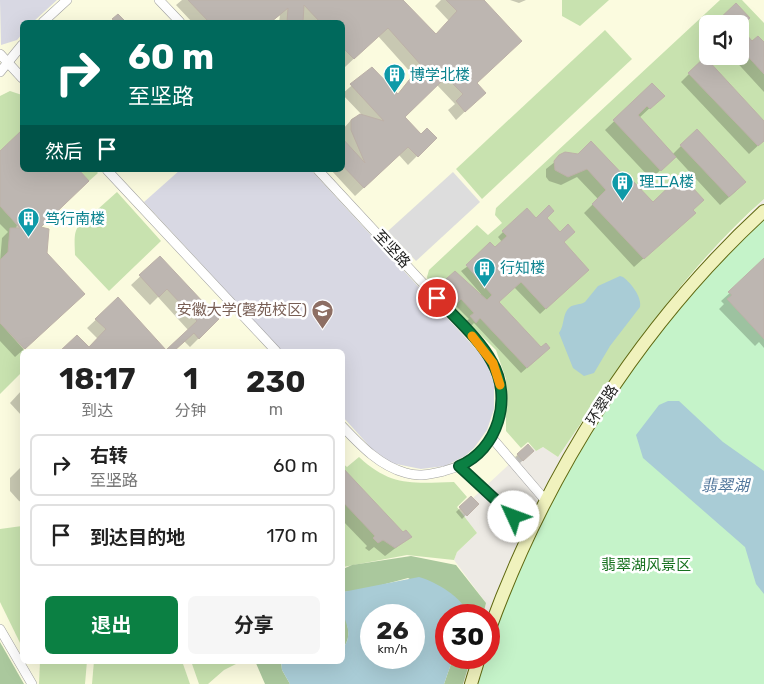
<!DOCTYPE html>
<html lang="zh">
<meta charset="utf-8">
<style>
body{margin:0;font-family:Rubik,"Noto Sans SC",sans-serif;background:#f6f6f6;color:#222;height:100vh;display:flex;flex-direction:column;font-size:19px;white-space:nowrap}
*{box-sizing:border-box;margin:0}
p{font-size:16px;color:#767676}
.icon{flex:none;width:28px;height:28px;fill:none;stroke:currentColor;stroke-width:2;stroke-linecap:round;stroke-linejoin:round}
.map{position:relative;flex:1;overflow:hidden}
.panel{position:absolute;left:20px;top:349px;width:325px;height:315px;display:flex;flex-direction:column;background:#fff;border-radius:8px;box-shadow:0 5px 20px #0002}
.panel>*{flex:none}
.top-card{position:absolute;left:20px;top:20px;width:325px;height:152px;border-radius:8px;box-shadow:0 5px 20px #0002;background:#00695c;color:#fff;overflow:hidden}
.fabs{position:absolute;left:699px;top:15px;display:grid;gap:10px}
.fabs a{display:grid;place-items:center;width:50px;height:50px;border-radius:8px;background:#fff;box-shadow:0 5px 20px #0002;font-size:25px}
.speed{position:absolute;left:360px;top:604px;display:flex;gap:10px;font-size:25px;font-weight:700;text-align:center}
.speed>*{display:grid;place-content:center;width:65px;height:65px;border-radius:50%;background:#fff;box-shadow:0 5px 20px #0002;line-height:1}
.speed small{font-size:12px;font-weight:400}
.speed .limit{border:8px solid #d22;background:#fff;color:#111}
.pin{position:absolute;display:grid;place-items:center;width:42px;height:42px;color:#fff;margin:-21px;border:2px solid #fff;border-radius:50%;box-shadow:0 1px 5px #0007}
.me{position:absolute;width:55px;margin:-28px;rotate:313deg;stroke-linejoin:round;filter:drop-shadow(0 0 4px #0008)}
.turn{display:flex;align-items:center;gap:18px;height:105px;padding:0 25px;font-size:22px}
.turn .icon{width:65px;height:65px;stroke-width:2.5}
.turn b{display:block;font-size:35px;line-height:42px}
.then{display:flex;align-items:center;height:48px;padding:0 25px;background:#0003;gap:10px;font-size:19px}
.eta{display:flex;justify-content:space-evenly;align-items:center;height:85px;text-align:center}
.eta b{font-size:30px;font-weight:700;line-height:35px}
.action{display:flex;gap:10px;margin-top:auto;padding:10px 25px}
.action a{flex:1;height:58px;border-radius:8px;background:#0b8043;color:#fff;font-size:20px;font-weight:700;line-height:58px;text-align:center}
.action a+a{background:#f6f6f6;color:#222}
ul{padding:0;list-style:none}
li{display:flex;align-items:center;gap:15px;height:62px;margin:0 10px 8px;padding:0 15px;border:2px solid #e0e0e0;border-radius:8px}
li div{flex:1}
li b{display:block;font-size:19px}
li em{font-style:normal}
.map>svg:first-child{display:block}
.education{fill:#fbfbdf;fill-rule:evenodd}
.grass{fill:#c8e2af;fill-rule:evenodd}
.forest{fill:#aac89d}
.park{fill:#c5f3c9}
.parking{fill:#ddd}
.plaza{fill:#d8d8e3}
.water{fill:#a9ccd6;fill-rule:evenodd}
.shadow{fill:#0003}
.building{fill:#bdb6b1;stroke:#bdb1a8}
.lines{fill:none;stroke-linecap:round;stroke-linejoin:round}
.street-casing{stroke:#a1a1a1;stroke-width:10}
.secondary-casing{stroke:#5f6810;stroke-width:14}
.street{stroke:#fff;stroke-width:9}
.secondary{stroke:#f0f2bd;stroke-width:12}
.route-casing{stroke:#07532c;stroke-width:12}
.route{stroke:#0b8043;stroke-width:9}
.slow{stroke:#f59e0b;stroke-width:9}
.labels{text-anchor:middle;dominant-baseline:central;stroke-width:5;stroke-linejoin:round;paint-order:stroke}
.culture-label{font-size:15px;fill:#0d838f;stroke:#fff;text-anchor:start}
.street-label{font-size:15px;fill:#1d1d1d;stroke:#fff}
.education-label{font-size:15px;fill:#785e54;stroke:#fff;text-anchor:end}
.park-label{font-size:15px;fill:#16701e;stroke:#fff}
.water-label{font-size:16px;font-style:italic;fill:#51769b;stroke:#fff}
</style>
<div class="map">
<svg width="764" height="684" viewBox="0 0 764 684">
<rect width="100%" height="100%" fill="#edeae4"/>
<!-- education -->
<path class="education" d="M0,0H764V199L713,250L660,311L558,457L543,447L536,451L531,445L534,451L523,461L518,456L473,498L467,516L460,511L477,533L457,552L454,560L486,603L483,615H446V658H471L463,684H0ZM22,22H342V170H22ZM708,24H740V56H708ZM22,351H342V661H22ZM371,615H414V658H371Z"/>
<!-- grass -->
<g class="grass">
<path d="M562,0H609L580,26L562,16Z"/>
<path d="M720,0H742L764,23V199C681,272 620,367 558,457L543,447L536,451L528,442L521,448L506,431V379L496,350L429,284L427,277L429,270L477,225L488,235L502,223L495,215L496,208ZM708,24H740V56H708Z"/>
<path d="M605,30L632,59L482,199L456,169Z"/>
<path d="M10,91L22,95V131L0,151V96Z"/>
<path d="M79,170H95L98,173L89,181Z"/>
<path d="M117,192L161,241L109,291L75,255C75,247 73,233 78,227Z"/>
<path d="M0,206L17,225L16,228H10L13,247L0,260Z"/>
<path d="M0,323L25,351H22V372L0,394Z"/>
<path d="M359,457C391,487 413,483 454,482L467,497L457,507L477,533L457,552L454,560L407,555L343,567L342,463L347,467Z"/>
<path d="M22,526V647L0,602V529Z"/>
<path d="M40,661H87L85,684H39Z"/>
<path d="M94,661H182L190,684H92Z"/>
<path d="M191,661H242L224,670L208,684H199Z"/>
</g>
<!-- forest -->
<g class="forest">
<path d="M411,556L456,565L486,603L483,615H468L467,610L408,578L363,590L343,592V569L352,565Z"/>
<path d="M342,609C347,622 353,636 343,648Z"/>
<path d="M0,642L24,684H0Z"/>
<path d="M453,658H471L463,684H444Z"/>
<path d="M255,661H281L282,670L290,684H265Z"/>
</g>
<!-- park -->
<path class="park" d="M764,211V684H471L479,658H489V631L508,582L621,376Z"/>
<!-- parking -->
<path class="parking" d="M453,172L480,202L416,261L388,231Z"/>
<!-- plaza -->
<g class="plaza">
<path d="M0,0H57L33,22H22V34L17,40L1,45Z"/>
<path d="M180,170H311L486,360L494,384V409L487,430L474,448L465,456L445,466L421,469L391,463L371,448L343,417L342,351H282L144,202Z"/>
</g>
<!-- water -->
<g class="water">
<path d="M620,276L623,277C631,283 642,297 640,307L610,346L594,373L584,376L573,368L559,333C565,325 562,313 570,307C574,304 580,305 585,302L598,286Z"/>
<path d="M668,401H679L723,442L764,471V594L756,584L745,547L643,458L636,435L659,405Z"/>
<path d="M419,577C436,582 463,597 468,615H446V658H453L444,684H290L282,670L281,661H342L343,648C354,634 345,623 342,609C342,603 342,597 343,592ZM371,615H414V658H371Z"/>
</g>
<!-- shadow -->
<g class="shadow">
<path d="M182,0H402L436,35L449,21L435,6L441,0H482L476,101L456,120L448,110L455,104L437,85L404,117L421,136L435,138L408,165L399,155L355,196L331,170H342V130L353,118L362,115L342,94L372,68L397,95L413,75L378,36L345,67L342,65V22H279L280,15L271,22H192L176,5Z"/>
<path d="M510,0H526L519,3Z"/>
<path d="M740,29L752,43L764,44V92L731,56H740Z"/>
<path d="M689,74L764,122V140L749,154L681,82Z"/>
<path d="M652,85L654,104L639,118L673,154L681,146L736,191L720,205L675,156L651,179L605,130Z"/>
<path d="M22,132V170H77L38,228L46,254L75,303L15,357L0,341V262L2,238L8,232L0,224V153Z"/>
<path d="M566,153L628,182L653,204L692,210L685,221L634,267L584,213L598,199L577,177L561,185L549,181L546,177V169Z"/>
<path d="M545,218L582,275L540,314L514,287L498,302L543,354L521,373L474,323L470,327L465,322L469,319L454,304L452,306L448,302L452,298L441,285L455,272L479,295L481,294L461,271L502,242L498,237L503,232Z"/>
<path d="M160,258L218,319L190,347L184,341L173,351H167L189,331L158,297L150,305L131,285Z"/>
<path d="M764,262V348L759,342L755,346L719,309L724,304L721,301Z"/>
<path d="M118,299L165,351H62L77,336L89,348L98,339L87,328Z"/>
<path d="M22,390V413L21,415L10,403Z"/>
<path d="M528,446L533,451L520,463L515,457Z"/>
<path d="M22,466V502L19,501L10,491V478Z"/>
<path d="M342,469L403,534L410,537L385,556L374,547L369,551L365,548L367,546L342,520Z"/>
<path d="M471,497L477,504L462,519L456,512Z"/>
</g>
<!-- building -->
<g class="building">
<path d="M188,0H403L436,34L457,11L446,0H484L522,41L477,83L486,93L465,112L456,101L463,94L446,77L405,117L421,134L427,128L437,138L418,157L408,147L364,188L342,165V138L365,163L351,130V120L360,114L384,121L350,84L372,67L398,94L421,65L388,28L354,59L342,47V22H320L304,5L303,22H287L288,8L271,22H209Z"/>
<path d="M736,3L750,18L744,24H714Z"/>
<path d="M118,14L126,22H116L112,19Z"/>
<path d="M740,27L752,41L758,36L764,42V74L740,48Z"/>
<path d="M705,57L764,121V141L758,146L688,73Z"/>
<path d="M652,83L665,96L650,109L647,106L638,115L676,157L661,171L613,120Z"/>
<path d="M697,129L746,182L729,197L680,145Z"/>
<path d="M22,130V170H79L89,181L41,227L49,229L47,253L85,294L25,349L0,323V260L8,252L10,228H20L0,206V151Z"/>
<path d="M591,141L628,180L630,178L653,202L681,175L704,200L693,210L696,213L644,259L592,204L606,190L587,169L568,177L555,170L554,161L559,155L565,152L578,154Z"/>
<path d="M549,205L554,211L547,218L560,232L568,224L575,232L564,242L589,270L546,309L521,282L499,302L541,347L546,343L550,348L527,368L480,318L476,323L470,316L474,313L461,299L458,302L453,296L457,292L446,279L455,271L487,300L492,295L466,265L490,242L495,247L507,236L502,231L527,208L536,218Z"/>
<path d="M160,256L219,319L199,339L194,333L174,351H60L77,335L89,347L106,329L95,319L118,297L166,350L197,321L167,289L159,297L139,275Z"/>
<path d="M764,258V339L727,299L732,295L728,292Z"/>
<path d="M528,444L534,451L523,461L517,454Z"/>
<path d="M342,467L403,532L406,530L412,537L395,548L383,540L378,543L373,538L375,536L342,501Z"/>
<path d="M471,496L479,504L467,516L459,507Z"/>
</g>
<g class="lines">
<defs>
<g id="street">
<path d="M159,0L180,22"/>
<path d="M43,22L67,0"/>
<path d="M0,54L22,78"/>
<path d="M0,72L22,45"/>
<path d="M107,170L276,351"/>
<path d="M318,170L482,347C517,394 503,456 444,471C431,474 419,477 406,473C380,466 361,446 342,426"/>
<path d="M492,438L546,501"/>
<path d="M459,466L530,532"/>
<path d="M0,629L32,684"/>
</g>
<g id="secondary">
<path d="M489,631C546,474 640,325 764,211"/>
<path d="M471,684L479,658"/>
</g>
</defs>
<!-- street casing -->
<use href="#street" class="street-casing"/>
<!-- secondary casing -->
<use href="#secondary" class="secondary-casing"/>
<!-- street -->
<use href="#street" class="street"/>
<!-- secondary -->
<use href="#secondary" class="secondary"/>
</g>
<g class="lines">
<defs>
<path id="route" d="M437,298C455,318 479,338 492,362C513,398 498,450 459,466L514,517"/>
</defs>
<!-- route casing -->
<use href="#route" class="route-casing"/>
<!-- route -->
<use href="#route" class="route"/>
<!-- slow -->
<path class="slow" d="M472,336L493,363L500,385"/>
</g>
<!-- icons -->
<defs>
<symbol id="building-pin" viewBox="-11 -11 22 30"><path d="M0 17L-7.5 6A9.5 9.5 0 1 1 7.5 6Z" fill="#0f9aa8" stroke="#fff"/><path d="M-4-6H4V6H1V3H-1V6H-4ZM-2.5-4.3h1.7v1.8h-1.7ZM.8-4.3h1.7v1.8H.8ZM-2.5-1h1.7V.8h-1.7ZM.8-1h1.7V.8H.8Z" fill="#fff"/></symbol>
<symbol id="university-pin" viewBox="-11 -11 22 30"><path d="M0 17L-7.5 6A9.5 9.5 0 1 1 7.5 6Z" fill="#8d6e63" stroke="#fff"/><path d="M0-5L7-2L0 1L-7-2ZM-4 1L0 2.5L4 1V4Q0 6-4 4Z" fill="#fff"/></symbol>
</defs>
<g fill-rule="evenodd">
<use href="#building-pin" x="382" y="62" width="25" height="34"/>
<use href="#building-pin" x="610" y="170" width="25" height="34"/>
<use href="#building-pin" x="16" y="206" width="25" height="34"/>
<use href="#building-pin" x="472" y="256" width="25" height="34"/>
<use href="#university-pin" x="310" y="298" width="25" height="34"/>
</g>
<g class="labels">
<!-- culture labels -->
<g class="culture-label">
<text x="410" y="75">博学北楼</text>
<text x="639" y="182">理工A楼</text>
<text x="45" y="219">笃行南楼</text>
<text x="500" y="268">行知楼</text>
</g>
<!-- street labels -->
<g class="street-label">
<text transform="translate(392 249) rotate(47)">至坚路</text>
<text transform="translate(602 405) rotate(-57)">环翠路</text>
</g>
<!-- education labels -->
<g class="education-label">
<text x="307" y="310">安徽大学(磬苑校区)</text>
</g>
<!-- park labels -->
<g class="park-label">
<text x="646" y="565">翡翠湖风景区</text>
</g>
<!-- water labels -->
<g class="water-label">
<text x="725" y="485">翡翠湖</text>
</g>
</g>
</svg>
<div class="fabs">
<a><svg class="icon" aria-label="sound" viewBox="0 0 24 24"><path d="M4 9h4l5-4v14l-5-4H4zM17 9q2 3 0 6"/></svg></a>
</div>
<div class="speed"><div>26<small>km/h</small></div><div class="limit">30</div></div>
<div class="pin" style="left:437px;top:298px;background:#d93025"><svg class="icon" aria-label="arrive" viewBox="0 0 24 24"><path d="M6 21V4h12l-3 4 3 4H6"/></svg></div>
<svg class="me" style="left:514px;top:517px" viewBox="-20 -20 40 40"><circle r="19" fill="#fff"/><path d="M0-13L10 11 0 6-10 11z" fill="#0b8043"/></svg>
<div class="top-card">
<div class="turn"><svg class="icon" aria-label="right" viewBox="0 0 24 24"><path d="M7 20v-9h11M14 6l5 5-5 5"/></svg><div><b>60 m</b>至坚路</div></div>
<div class="then">然后<svg class="icon" aria-label="arrive" viewBox="0 0 24 24"><path d="M6 21V4h12l-3 4 3 4H6"/></svg></div>
</div>
<section class="panel">
<div class="eta">
<div><b>18:17</b><p>到达</p></div>
<div><b>1</b><p>分钟</p></div>
<div><b>230</b><p>m</p></div>
</div>
<ul>
<li><svg class="icon" aria-label="right" viewBox="0 0 24 24"><path d="M7 20v-9h11M14 6l5 5-5 5"/></svg><div><b>右转</b><p>至坚路</p></div><em>60 m</em></li>
<li><svg class="icon" aria-label="arrive" viewBox="0 0 24 24"><path d="M6 21V4h12l-3 4 3 4H6"/></svg><div><b>到达目的地</b></div><em>170 m</em></li>
</ul>
<div class="action"><a>退出</a><a>分享</a></div>
</section>
</div>
